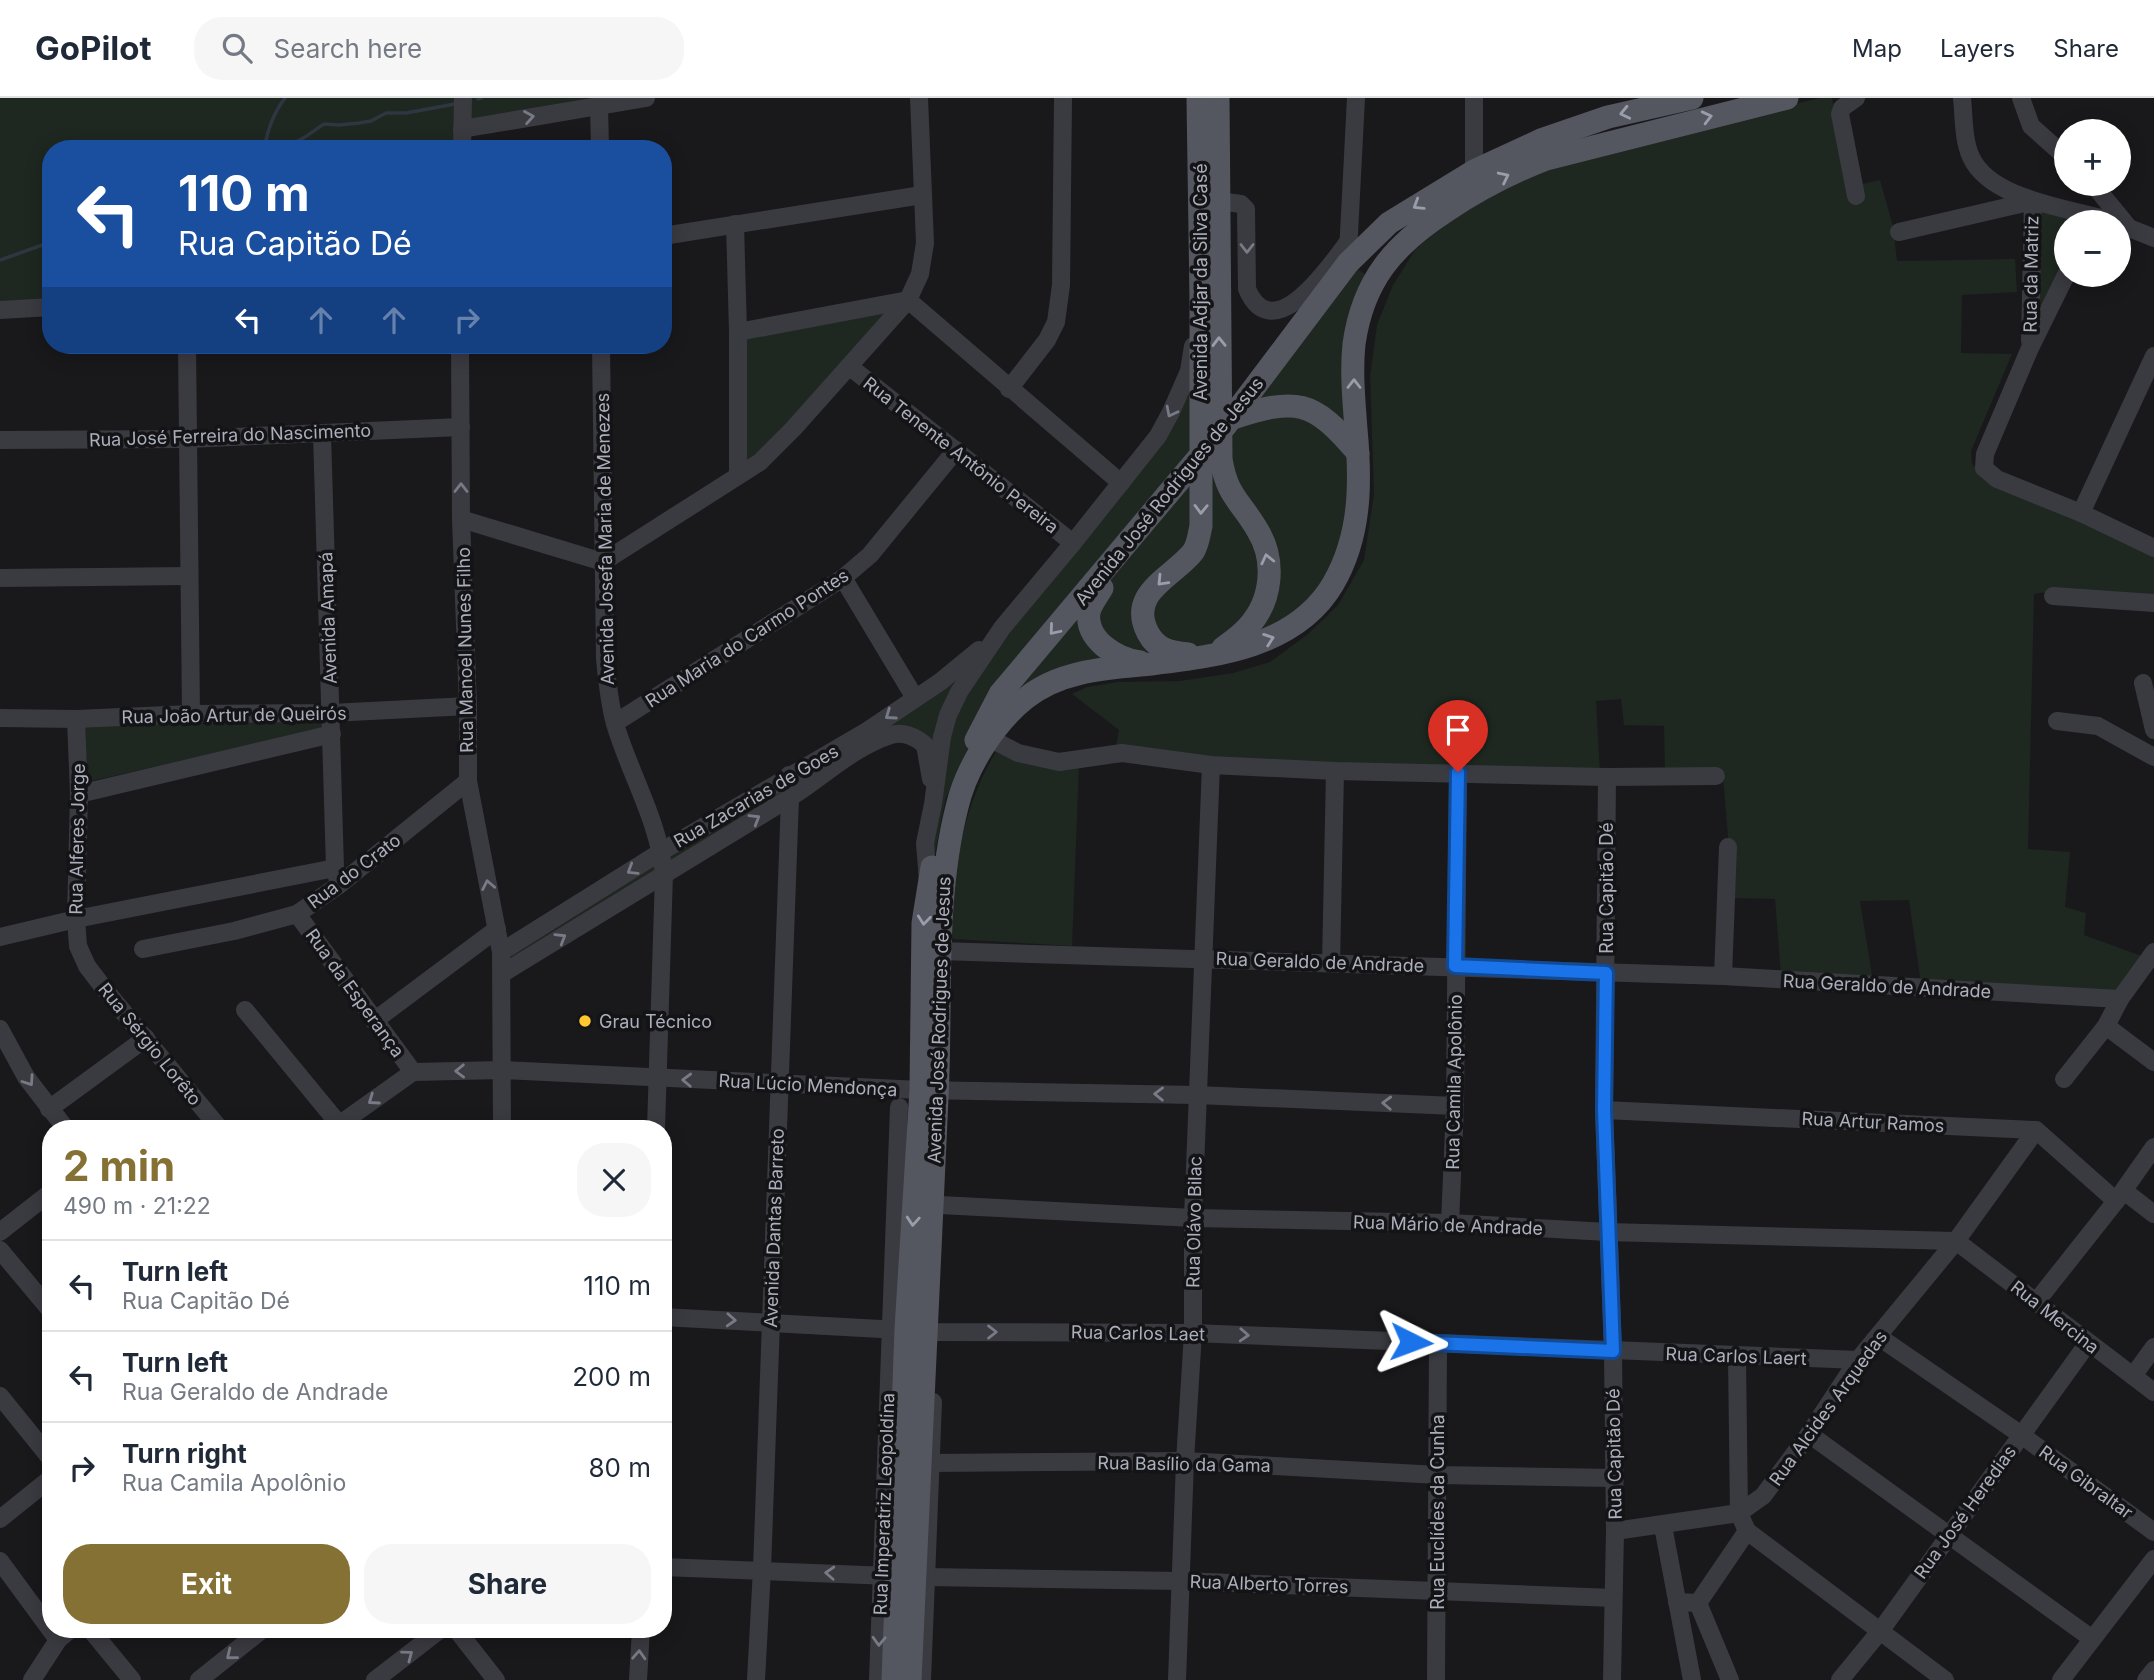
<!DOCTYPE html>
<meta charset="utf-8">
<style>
body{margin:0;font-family:Inter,sans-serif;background:#f6f6f7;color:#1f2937;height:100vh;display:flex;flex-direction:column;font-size:26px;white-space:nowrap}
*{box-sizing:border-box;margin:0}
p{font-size:23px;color:#747a83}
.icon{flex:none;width:38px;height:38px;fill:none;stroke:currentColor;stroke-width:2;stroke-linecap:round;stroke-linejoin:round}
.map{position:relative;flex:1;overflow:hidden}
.sheet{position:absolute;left:42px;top:1022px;width:630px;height:518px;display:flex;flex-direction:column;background:#fff;border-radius:28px;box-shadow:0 4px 18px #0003}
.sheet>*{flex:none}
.guide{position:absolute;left:42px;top:42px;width:630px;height:214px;border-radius:28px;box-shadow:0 4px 18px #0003;background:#1a4fa0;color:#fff;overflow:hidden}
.tools{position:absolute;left:2054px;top:21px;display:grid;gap:14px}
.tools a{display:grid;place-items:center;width:77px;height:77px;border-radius:50%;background:#fff;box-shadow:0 4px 18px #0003;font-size:35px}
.pin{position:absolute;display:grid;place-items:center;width:60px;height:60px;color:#fff;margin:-72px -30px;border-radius:50% 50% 50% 0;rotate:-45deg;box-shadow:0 0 7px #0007}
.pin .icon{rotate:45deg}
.me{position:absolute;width:77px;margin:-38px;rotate:93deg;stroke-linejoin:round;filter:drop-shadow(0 0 5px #0008)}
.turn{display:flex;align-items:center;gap:24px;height:147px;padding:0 21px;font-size:32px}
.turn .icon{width:91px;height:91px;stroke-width:2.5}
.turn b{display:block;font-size:49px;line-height:60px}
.lanes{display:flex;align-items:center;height:66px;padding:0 21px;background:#0003;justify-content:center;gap:35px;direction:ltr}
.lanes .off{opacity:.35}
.round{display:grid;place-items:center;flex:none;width:74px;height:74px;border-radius:28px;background:#f6f6f7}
.summary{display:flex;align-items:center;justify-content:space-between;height:119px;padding:0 21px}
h1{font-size:42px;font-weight:700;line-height:52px;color:#847133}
.button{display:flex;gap:14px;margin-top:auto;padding:14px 21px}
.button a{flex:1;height:80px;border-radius:28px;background:#847133;color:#fff;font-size:28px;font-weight:700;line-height:80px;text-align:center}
.button a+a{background:#f6f6f7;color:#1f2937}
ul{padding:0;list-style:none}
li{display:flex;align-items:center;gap:21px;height:91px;padding:0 21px;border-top:2px solid #e0e1e3}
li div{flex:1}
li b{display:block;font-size:26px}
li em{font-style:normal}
header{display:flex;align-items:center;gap:42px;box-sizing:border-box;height:98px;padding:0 35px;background:#fff;border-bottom:2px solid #e0e1e3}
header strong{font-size:33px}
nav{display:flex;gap:38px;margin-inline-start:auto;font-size:24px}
.search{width:490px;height:63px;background:#f6f6f7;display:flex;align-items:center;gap:18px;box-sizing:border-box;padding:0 24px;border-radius:28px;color:#747a83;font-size:26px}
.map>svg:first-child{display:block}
.green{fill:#1e2720}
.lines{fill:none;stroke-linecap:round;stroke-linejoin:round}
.stream{stroke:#2e3741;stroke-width:3.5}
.minor{stroke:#3a3a41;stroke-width:18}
.major{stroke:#555760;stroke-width:23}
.major-bridge{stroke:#555760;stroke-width:23}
.oneway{stroke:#9a9daa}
.oneway2{stroke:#787a85}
.route-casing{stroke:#114b97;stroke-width:18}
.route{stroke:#1a73e8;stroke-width:12}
.poi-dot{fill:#ffc82e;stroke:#141417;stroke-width:2.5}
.labels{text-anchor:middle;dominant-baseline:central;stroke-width:7;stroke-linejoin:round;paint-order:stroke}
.street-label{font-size:18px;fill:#abafbc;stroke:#141417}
.poi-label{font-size:18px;fill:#abafbc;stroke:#141417;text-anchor:start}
</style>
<header>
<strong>GoPilot</strong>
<div class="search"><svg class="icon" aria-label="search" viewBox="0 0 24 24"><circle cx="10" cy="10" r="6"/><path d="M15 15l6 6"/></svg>Search here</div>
<nav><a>Map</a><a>Layers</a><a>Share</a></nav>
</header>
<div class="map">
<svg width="2154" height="1582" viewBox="0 0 2154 1582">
<rect width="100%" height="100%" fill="#19191c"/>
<!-- green -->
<g class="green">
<path d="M0,0H458V51H51V204L0,207Z"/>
<path d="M468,0H619L469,25Z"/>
<path d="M1820,0H1832L1849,89L1880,82L1893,128L1897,163L2015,161L2017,194L1962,197L1961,255L2012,256L1971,353L1972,366L1982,376L2154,453V500L2054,493L2034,496L2028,751L2070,754L2065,809L2086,815L2084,837L2147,860L2119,898L1921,886L1909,802L1860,803L1873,883L1781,877L1775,801L1733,800L1723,678L1665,675L1664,628L1624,627L1621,601L1596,603L1600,674L1335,669L1115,653L1119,632L1072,596L1087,589L1118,584L1180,583L1233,575L1270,564L1308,536L1338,507L1364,462L1374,396L1370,278L1377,227L1393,187L1415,152L1444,127L1496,91L1552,66L1631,44Z"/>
<path d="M2036,108L2088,124H2067V164L2031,232Z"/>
<path d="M1348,165L1374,182L1371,187L1344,465L1283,536L1054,584L954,684L946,699L929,786L933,705L915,647L890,639L504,875L501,854L964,567L1124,381L1189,273L1226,327Z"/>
<path d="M900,207L812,304L743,370V238Z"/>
<path d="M323,622L326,630L87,684L85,628Z"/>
<path d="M996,654C1024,669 1047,669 1079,668L1072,848L953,841L947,833C956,769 961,711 996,654Z"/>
</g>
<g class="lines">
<!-- stream -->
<g class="stream">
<path d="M478,1L481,0"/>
<path d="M264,51C275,45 282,48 293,45C305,41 314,32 324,26L339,27L359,25L371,23L386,15H406L455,6"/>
<path d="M264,51C268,31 273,16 285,0"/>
<path d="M0,162L51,144"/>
</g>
<!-- minor -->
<g class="minor">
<path d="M1474,0V73"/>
<path d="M1962,0C1964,18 1963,42 1971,59C1991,103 2072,110 2114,124"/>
<path d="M2021,0L2031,28L2067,60"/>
<path d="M599,7L600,51"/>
<path d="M462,31L646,0"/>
<path d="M462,51L463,0"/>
<path d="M2093,86L2129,130"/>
<path d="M1856,98L1840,16L1842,10L1856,0"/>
<path d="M1219,103L1241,106L1246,111L1247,191C1273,252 1330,168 1348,144"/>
<path d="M735,126L738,234V378"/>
<path d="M2119,126L2154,140"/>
<path d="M1899,134L2033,103L2030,243"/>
<path d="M663,138L922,97"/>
<path d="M1348,155L1356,0"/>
<path d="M2067,175L2030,250L1985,356L1984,370L1997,381L2081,415L2154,450"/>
<path d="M0,212L51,209"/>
<path d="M738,234L908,202L1121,385"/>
<path d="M187,247L191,616"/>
<path d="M460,247L461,421L468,608V683L501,854L502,1031"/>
<path d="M601,247L605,561C607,582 609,604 615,626C630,676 659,724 664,776L656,1031"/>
<path d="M850,269L1073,445"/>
<path d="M1009,291L1047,242L1056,224L1061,187L1063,0"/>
<path d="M322,336L335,770L339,787"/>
<path d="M0,342L187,341L461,329"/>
<path d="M2081,415L2154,258"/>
<path d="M461,421L603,464L760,364L793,331L908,202L920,176L925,145L919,0"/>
<path d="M0,480L189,478"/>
<path d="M843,480L915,600"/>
<path d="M2053,498L2154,505"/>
<path d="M2143,585L2154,632"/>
<path d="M0,620L76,621L191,616L331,615L468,608"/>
<path d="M76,621L79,696L76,821L78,848L87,868L106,893L220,1031"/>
<path d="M2057,623L2098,628L2154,659"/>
<path d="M615,625L843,480L870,457L956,352"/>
<path d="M989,640L1018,655L1059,664L1122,655L1211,667L1335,673L1607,679L1716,678"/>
<path d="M1607,679L1604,1012L1613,1253L1615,1433L1612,1582"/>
<path d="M79,696L332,636"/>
<path d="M928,783L925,745L933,706L942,639L948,617L959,594L1002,530L1073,445L1158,338L1171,314L1189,273L1193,248"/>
<path d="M297,816L413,974"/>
<path d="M0,839L76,821L335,770"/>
<path d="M143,851L234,833L297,816L339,787L468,683"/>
<path d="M940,853L1723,878L2120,901"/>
<path d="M501,854L662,753L867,633L940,584L979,552"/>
<path d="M1331,866L1335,673"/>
<path d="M503,875C597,817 692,760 786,702C821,681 851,650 891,637C903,633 916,639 925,647L931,681"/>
<path d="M1723,878L1728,749"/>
<path d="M245,912L343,1031"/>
<path d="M374,923L497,831"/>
<path d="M2106,928L2154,964"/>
<path d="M0,931L26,979L66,1031"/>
<path d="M413,974L502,972L921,992L1197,997L1455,1008"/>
<path d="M2064,981L2106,928L2120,901L2154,854"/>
<path d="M49,1011L146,940"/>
<path d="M1604,1012L2036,1032L2116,1103"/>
<path d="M333,1031L413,974"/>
<path d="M2124,1093L2154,1116"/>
<path d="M940,1107L1193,1120L1450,1125L1607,1134L1956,1143L2154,1294"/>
<path d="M1450,1125L1455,1008L1458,674"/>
<path d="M0,1134L51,1094"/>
<path d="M0,1152L51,1213"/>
<path d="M2036,1204L2116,1103L2154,1049"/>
<path d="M663,1219L936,1234L1193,1235L1858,1262"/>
<path d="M1879,1239L2020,1336L2154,1434"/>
<path d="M1737,1259L1739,1415L1747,1433L1945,1582"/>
<path d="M2133,1278L2154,1249"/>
<path d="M0,1298L51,1361"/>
<path d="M1809,1336L2091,1540"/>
<path d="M931,1365L1185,1363L1438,1377L1615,1380"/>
<path d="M0,1421L51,1380"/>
<path d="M1663,1428L1692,1582"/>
<path d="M1615,1433L1739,1415L1763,1398L1809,1336L1858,1262L1956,1143L2036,1032"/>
<path d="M0,1463L58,1542"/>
<path d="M663,1469L890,1478"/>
<path d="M926,1479L1181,1483L1613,1500"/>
<path d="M1677,1504L1698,1505L1747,1433"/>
<path d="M1698,1505L1730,1582"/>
<path d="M90,1531L132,1582"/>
<path d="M456,1531L496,1582"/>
<path d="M32,1582L58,1542L71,1531"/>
<path d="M199,1582L263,1531"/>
<path d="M375,1582L441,1531"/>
<path d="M638,1582L641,1531"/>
<path d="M756,1582L762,1471L790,700L789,677"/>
<path d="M878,1582L899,1009"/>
<path d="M922,1582L933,1304"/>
<path d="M1177,1582L1185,1363L1193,1235V1120L1211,667"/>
<path d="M1436,1582L1438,1246"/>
<path d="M1840,1582L1881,1532L2088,1245"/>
<path d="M2061,1582L2154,1461"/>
<path d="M2146,1582L2154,1572"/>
</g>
<!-- major -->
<g class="major">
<path d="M1218,0L1221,361C1227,399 1241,403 1258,433C1276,463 1272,503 1248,529C1241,537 1231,544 1223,550"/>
<path d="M1230,321C1297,299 1312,301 1358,355"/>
<path d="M1226,327L1348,165L1389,125L1474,73L1541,42L1608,19L1692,0"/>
<path d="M1102,490C1098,497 1091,506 1089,514C1085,542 1117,561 1140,564"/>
<path d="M1188,556C1170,554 1157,552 1148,535C1127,495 1172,480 1193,454C1198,447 1199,436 1201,428V202L1198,0"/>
<path d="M976,642L1000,596L1167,397"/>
<path d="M893,1582L906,1231L921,992L923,825L932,769"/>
<path d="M910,1582C918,1388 927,1194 937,1000C942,903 933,804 957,709C966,670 994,625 1026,600C1061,572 1109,570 1151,566C1217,558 1296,549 1333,486C1361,438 1361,385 1356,331C1354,304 1351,274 1354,246C1363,182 1394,147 1446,113C1479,91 1510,75 1546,61L1787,0"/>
</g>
<!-- major-bridge -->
<path class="major-bridge" d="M1167,397L1226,327"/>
</g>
<!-- one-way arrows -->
<defs><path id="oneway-chevron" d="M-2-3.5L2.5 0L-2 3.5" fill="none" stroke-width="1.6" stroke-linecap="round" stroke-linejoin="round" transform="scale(1.75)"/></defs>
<g class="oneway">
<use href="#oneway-chevron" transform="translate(1625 15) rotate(167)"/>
<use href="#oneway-chevron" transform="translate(1707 19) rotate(-14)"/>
<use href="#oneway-chevron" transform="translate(1504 79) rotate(-26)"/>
<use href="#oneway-chevron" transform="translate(1418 107) rotate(148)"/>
<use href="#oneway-chevron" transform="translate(1219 244) rotate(-91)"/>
<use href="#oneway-chevron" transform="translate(1354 286) rotate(-90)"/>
<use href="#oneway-chevron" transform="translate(1201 411) rotate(91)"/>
<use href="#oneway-chevron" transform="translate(1267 461) rotate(-103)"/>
<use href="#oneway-chevron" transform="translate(1162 483) rotate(134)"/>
<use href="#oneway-chevron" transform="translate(1054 532) rotate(130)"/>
<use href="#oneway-chevron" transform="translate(1269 541) rotate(-19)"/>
<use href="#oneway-chevron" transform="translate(924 822) rotate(96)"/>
<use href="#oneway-chevron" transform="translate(913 1123) rotate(94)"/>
</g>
<g class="oneway2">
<use href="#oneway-chevron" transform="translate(529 19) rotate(-10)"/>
<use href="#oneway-chevron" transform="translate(1247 150) rotate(90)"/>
<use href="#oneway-chevron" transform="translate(1171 314) rotate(117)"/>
<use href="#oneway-chevron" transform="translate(461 390) rotate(-90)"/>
<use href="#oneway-chevron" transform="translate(890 617) rotate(145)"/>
<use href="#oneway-chevron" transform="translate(755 721) rotate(-31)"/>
<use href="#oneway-chevron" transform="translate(632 772) rotate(148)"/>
<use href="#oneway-chevron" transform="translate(488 787) rotate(-101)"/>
<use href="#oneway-chevron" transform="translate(561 840) rotate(-31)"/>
<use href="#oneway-chevron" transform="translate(460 973) rotate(179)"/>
<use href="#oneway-chevron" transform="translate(687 982) rotate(-178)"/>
<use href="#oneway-chevron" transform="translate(29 983) rotate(56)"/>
<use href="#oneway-chevron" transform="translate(1159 996) rotate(-179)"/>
<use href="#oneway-chevron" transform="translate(373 1002) rotate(145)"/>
<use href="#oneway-chevron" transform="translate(1387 1005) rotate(-178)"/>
<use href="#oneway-chevron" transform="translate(731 1222) rotate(3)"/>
<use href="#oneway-chevron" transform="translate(992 1234)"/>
<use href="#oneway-chevron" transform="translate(1244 1237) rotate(3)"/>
<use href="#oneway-chevron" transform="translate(830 1475) rotate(-177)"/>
<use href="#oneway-chevron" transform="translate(879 1543) rotate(92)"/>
<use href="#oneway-chevron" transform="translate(231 1557) rotate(141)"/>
<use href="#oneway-chevron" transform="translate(408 1557) rotate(-37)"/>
<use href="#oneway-chevron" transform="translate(639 1557) rotate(-87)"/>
</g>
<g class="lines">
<defs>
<path id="route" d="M1411,1244L1613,1253L1604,1012L1606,875L1455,868L1458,674"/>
</defs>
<!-- route casing -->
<use href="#route" class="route-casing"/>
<!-- route -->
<use href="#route" class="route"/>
</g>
<!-- markers -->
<circle class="poi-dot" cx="585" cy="923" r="7"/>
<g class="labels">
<!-- street labels -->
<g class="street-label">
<text transform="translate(2031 176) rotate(-89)">Rua da Matriz</text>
<text transform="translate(1200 184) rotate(-90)">Avenida Adjar da Silva Casé</text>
<text transform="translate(230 337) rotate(-2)">Rua José Ferreira do Nascimento</text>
<text transform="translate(961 357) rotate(38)">Rua Tenente Antônio Pereira</text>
<text transform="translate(1169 393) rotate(-51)">Avenida José Rodrigues de Jesus</text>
<text transform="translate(605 441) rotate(-91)">Avenida Josefa Maria de Menezes</text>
<text transform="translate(328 520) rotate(-92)">Avenida Amapá</text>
<text transform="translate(747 540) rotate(-33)">Rua Maria do Carmo Pontes</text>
<text transform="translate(465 552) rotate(-91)">Rua Manoel Nunes Filho</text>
<text transform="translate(234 617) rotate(-1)">Rua João Artur de Queirós</text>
<text transform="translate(756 698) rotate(-30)">Rua Zacarias de Goes</text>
<text transform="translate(77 741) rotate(-89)">Rua Alferes Jorge</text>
<text transform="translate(354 773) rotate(-37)">Rua do Crato</text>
<text transform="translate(1606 790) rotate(-90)">Rua Capitão Dé</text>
<text transform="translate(1320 864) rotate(2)">Rua Geraldo de Andrade</text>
<text transform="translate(1887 888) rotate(3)">Rua Geraldo de Andrade</text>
<text transform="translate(355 895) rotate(54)">Rua da Esperança</text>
<text transform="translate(939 922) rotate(-88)">Avenida José Rodrigues de Jesus</text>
<text transform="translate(150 946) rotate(51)">Rua Sérgio Lorêto</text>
<text transform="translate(1454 984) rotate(-89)">Rua Camila Apolônio</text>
<text transform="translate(808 987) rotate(3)">Rua Lúcio Mendonça</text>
<text transform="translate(1873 1024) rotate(3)">Rua Artur Ramos</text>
<text transform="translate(1194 1124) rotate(-89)">Rua Olávo Bilac</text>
<text transform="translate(1448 1127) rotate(2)">Rua Mário de Andrade</text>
<text transform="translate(774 1130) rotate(-88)">Avenida Dantas Barreto</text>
<text transform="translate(2055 1219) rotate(38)">Rua Mercina</text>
<text transform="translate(1138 1235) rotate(1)">Rua Carlos Laet</text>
<text transform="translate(1736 1258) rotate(2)">Rua Carlos Laert</text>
<text transform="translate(1828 1310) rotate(-54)">Rua Alcides Arquedas</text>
<text transform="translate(1614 1356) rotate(-91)">Rua Capitão Dé</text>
<text transform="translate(1184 1366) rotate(1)">Rua Basílio da Gama</text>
<text transform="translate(2086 1384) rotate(36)">Rua Gibraltar</text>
<text transform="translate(884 1406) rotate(-88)">Rua Imperatriz Leopoldina</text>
<text transform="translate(1437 1414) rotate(-90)">Rua Euclídes da Cunha</text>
<text transform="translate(1965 1414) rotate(-54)">Rua José Heredias</text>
<text transform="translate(1269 1486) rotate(2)">Rua Alberto Torres</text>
</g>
<!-- poi labels -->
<g class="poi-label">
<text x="599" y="923">Grau Técnico</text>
</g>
</g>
</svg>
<div class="tools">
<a>+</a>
<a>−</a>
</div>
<div class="pin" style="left:1458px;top:674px;background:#d93025"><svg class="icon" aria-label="arrive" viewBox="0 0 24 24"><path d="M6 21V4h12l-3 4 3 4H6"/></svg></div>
<svg class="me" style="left:1411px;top:1244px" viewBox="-20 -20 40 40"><path d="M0-17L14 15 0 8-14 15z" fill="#1a73e8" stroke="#fff" stroke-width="4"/></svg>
<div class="guide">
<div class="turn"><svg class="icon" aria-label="left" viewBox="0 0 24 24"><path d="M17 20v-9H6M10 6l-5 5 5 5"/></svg><div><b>110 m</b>Rua Capitão Dé</div></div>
<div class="lanes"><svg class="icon" aria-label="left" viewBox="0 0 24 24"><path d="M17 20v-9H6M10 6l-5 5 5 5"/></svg><svg class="icon off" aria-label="ahead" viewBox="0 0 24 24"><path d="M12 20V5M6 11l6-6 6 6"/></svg><svg class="icon off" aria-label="ahead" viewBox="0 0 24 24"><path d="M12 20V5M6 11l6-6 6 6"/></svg><svg class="icon off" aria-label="right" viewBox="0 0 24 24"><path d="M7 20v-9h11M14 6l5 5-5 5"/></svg></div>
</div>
<section class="sheet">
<div class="summary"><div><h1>2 min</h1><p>490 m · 21:22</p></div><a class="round"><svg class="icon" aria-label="close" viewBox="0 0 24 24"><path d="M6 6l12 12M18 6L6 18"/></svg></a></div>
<ul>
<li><svg class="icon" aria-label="left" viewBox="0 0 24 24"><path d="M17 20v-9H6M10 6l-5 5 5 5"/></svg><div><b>Turn left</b><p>Rua Capitão Dé</p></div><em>110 m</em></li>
<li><svg class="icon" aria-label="left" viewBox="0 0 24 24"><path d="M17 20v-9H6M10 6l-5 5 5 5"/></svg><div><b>Turn left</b><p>Rua Geraldo de Andrade</p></div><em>200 m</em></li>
<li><svg class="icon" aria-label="right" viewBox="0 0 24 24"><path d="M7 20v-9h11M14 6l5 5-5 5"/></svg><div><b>Turn right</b><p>Rua Camila Apolônio</p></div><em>80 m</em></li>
</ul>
<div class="button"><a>Exit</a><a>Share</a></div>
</section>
</div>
